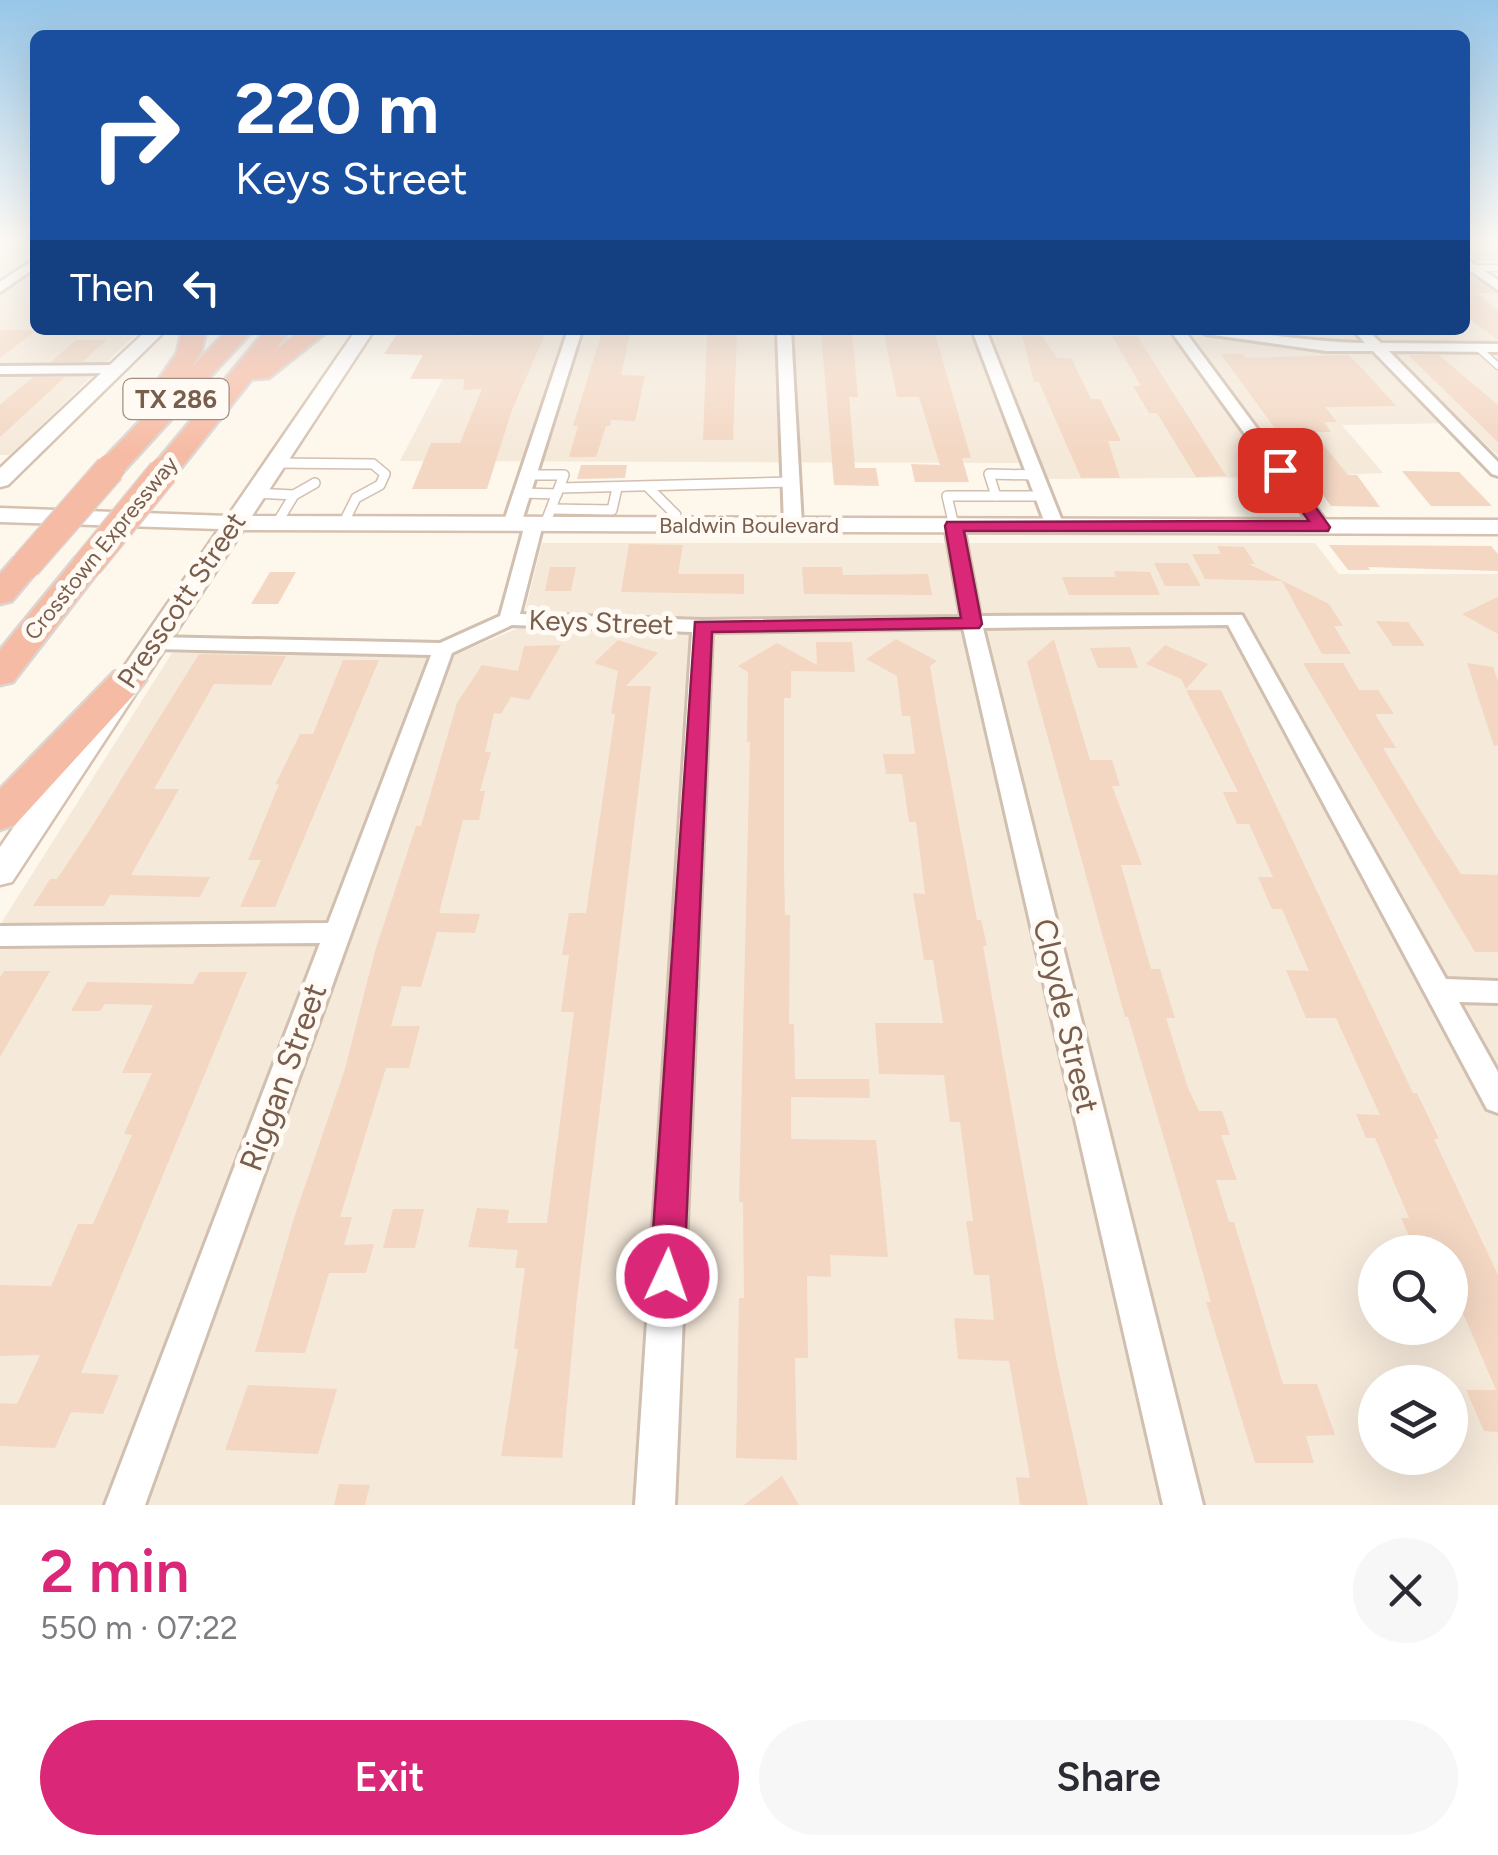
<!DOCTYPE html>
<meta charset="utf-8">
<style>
body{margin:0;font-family:Figtree,sans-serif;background:#f7f7f7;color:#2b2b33;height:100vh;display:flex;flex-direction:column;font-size:38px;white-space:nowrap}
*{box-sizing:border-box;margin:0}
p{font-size:32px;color:#7c7c81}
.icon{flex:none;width:55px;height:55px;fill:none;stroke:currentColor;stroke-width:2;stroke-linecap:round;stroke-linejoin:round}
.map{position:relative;height:1505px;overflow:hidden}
.side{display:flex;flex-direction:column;background:#fff;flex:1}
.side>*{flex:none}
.top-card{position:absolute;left:30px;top:30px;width:1440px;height:305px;border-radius:15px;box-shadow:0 10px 40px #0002;background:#1a4fa0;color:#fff;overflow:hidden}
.controls{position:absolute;left:1358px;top:1235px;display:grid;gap:20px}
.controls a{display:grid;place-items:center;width:110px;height:110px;border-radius:50%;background:#fff;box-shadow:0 10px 40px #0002;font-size:50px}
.pin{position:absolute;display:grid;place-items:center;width:85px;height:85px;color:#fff;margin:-42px;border-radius:20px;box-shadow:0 5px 15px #0006}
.me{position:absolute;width:110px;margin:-55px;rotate:3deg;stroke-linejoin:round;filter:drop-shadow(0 0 8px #0008)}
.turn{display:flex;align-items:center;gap:35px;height:210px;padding:0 40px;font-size:45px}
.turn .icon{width:130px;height:130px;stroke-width:2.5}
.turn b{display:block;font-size:70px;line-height:85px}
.then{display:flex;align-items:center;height:95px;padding:0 40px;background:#0003;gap:20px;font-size:38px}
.round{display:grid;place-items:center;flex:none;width:105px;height:105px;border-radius:52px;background:#f7f7f7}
.overview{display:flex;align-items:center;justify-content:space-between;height:170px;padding:0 40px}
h1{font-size:60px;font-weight:600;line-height:75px;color:#db2777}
.primary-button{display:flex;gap:20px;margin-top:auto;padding:20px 40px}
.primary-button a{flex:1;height:115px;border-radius:60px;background:#db2777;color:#fff;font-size:40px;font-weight:600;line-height:115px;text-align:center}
.primary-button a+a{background:#f7f7f7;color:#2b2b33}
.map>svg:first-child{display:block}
.residential{fill:#f5e9da;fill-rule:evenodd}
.building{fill:#f3d7c3}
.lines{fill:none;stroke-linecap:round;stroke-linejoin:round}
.service-far1-casing{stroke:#d1bfb0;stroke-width:9}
.service-casing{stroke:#d1bfb0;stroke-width:12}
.minor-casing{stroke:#d1bfb0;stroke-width:6}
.secondary-casing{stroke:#d6c1b0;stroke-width:5}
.motorway-casing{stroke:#dcd5d1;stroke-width:5}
.service-far1{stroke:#fff;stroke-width:6}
.service{stroke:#fff;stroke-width:9}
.minor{fill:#fff;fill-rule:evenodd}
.secondary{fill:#fff;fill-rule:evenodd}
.motorway{fill:#f6bba4;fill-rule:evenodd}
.motorway-bridge-casing{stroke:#dcd5d1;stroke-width:32;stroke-linecap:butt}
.motorway-bridge{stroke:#f6bba4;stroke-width:29}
.route{fill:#db2777;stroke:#8e194d;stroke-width:2.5}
.labels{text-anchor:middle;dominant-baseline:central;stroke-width:10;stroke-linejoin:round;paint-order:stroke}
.far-street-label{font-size:22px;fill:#7a5e4d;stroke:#fffaf3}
.shield{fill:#fffaf3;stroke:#a28d7f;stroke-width:2.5}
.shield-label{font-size:25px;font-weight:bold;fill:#7a5e4d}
.street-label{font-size:28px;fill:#7a5e4d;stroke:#fffaf3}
.near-street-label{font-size:32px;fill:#7a5e4d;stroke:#fffaf3}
</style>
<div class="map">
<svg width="1498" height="1505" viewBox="0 0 1498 1505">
<rect width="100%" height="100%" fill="#fdf7ec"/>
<!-- residential -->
<g class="residential">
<path d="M0,242H35V330H140L10,455H0Z"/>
<path d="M1465,268L1498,293V342L1460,343L1472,353H1498V456L1463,423L1342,425L1383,473L1292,477L1047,479L1040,463L400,461L468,330H1465Z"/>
<path d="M542,543H1315L1339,574H1498V1505H0V925L172,653L461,652L521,627ZM1375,1252H1450V1328H1375ZM1375,1382H1450V1458H1375Z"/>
</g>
<!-- building -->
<g class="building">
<path d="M1465,246H1498V261H1476L1465,254Z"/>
<path d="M1465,272L1496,293H1477L1498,310V340L1465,315Z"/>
<path d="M0,330H37L0,358Z"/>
<path d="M399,331L470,336L546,332L512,410L487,489H412L431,443H460L482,389L463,390L464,379H410L423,355L384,354Z"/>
<path d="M602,332L630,333L621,375L645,376L635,421L611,420L610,426H606L596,457H569L578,426H573Z"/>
<path d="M821,332H852L858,397H849L855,468H876L879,486L834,485Z"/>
<path d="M737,333L733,440H703L707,334Z"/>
<path d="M884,334H935L971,458H962L969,482H915L911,464L940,465L919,397H897Z"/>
<path d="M1022,335L1042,336L1057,358H1071L1091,399H1100L1121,441H1108L1120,478H1081L1039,382H1034Z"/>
<path d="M1112,336H1137L1226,476L1196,477L1157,413H1149L1133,386H1141Z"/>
<path d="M76,340H107L82,362H51Z"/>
<path d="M1221,354H1242L1246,358L1348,355L1361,367L1396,406L1325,407L1337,422H1324L1331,432H1313L1348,475H1357L1380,507L1331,506Z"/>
<path d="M1408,355H1439L1498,405V442Z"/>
<path d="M33,377H65L0,437V405Z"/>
<path d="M581,465H627L625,478L577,479Z"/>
<path d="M1402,471L1459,472L1492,506H1431Z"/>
<path d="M629,544L683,545L678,574H744V594L621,592Z"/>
<path d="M1329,545L1491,546L1498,554V571L1368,567L1370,570H1348Z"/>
<path d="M1217,546L1244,547L1255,564H1249L1329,604L1343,626H1334L1351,654H1322L1282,581L1205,579L1192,554H1221Z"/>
<path d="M1154,563H1188L1201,586H1165Z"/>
<path d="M550,567H576L571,591H545Z"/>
<path d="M802,567H842L843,575L928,574L932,595L804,594Z"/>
<path d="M1114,571L1150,572L1160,595H1069L1062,577H1116Z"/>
<path d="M270,572H296L278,604H251Z"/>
<path d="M1498,597V634L1462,614Z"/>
<path d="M1376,621L1408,622L1425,646H1393Z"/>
<path d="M896,639L937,661L930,666L940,724L977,920H981L987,946H983L1057,1363L1088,1505H1020L1016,1477L1030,1478L1009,1361L958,1359L954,1318L994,1320L989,1275H974L966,1221H973L960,1122H950L944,1075L879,1074L875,1023H943L933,960H924L913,893L925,894L916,822H909L902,774H886L883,754H915L910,716H902L897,676L866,659Z"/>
<path d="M1054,639L1090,760H1112L1120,786H1112L1142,865H1121L1151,969H1160L1175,1018H1166L1188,1088L1199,1111H1222L1230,1135H1221L1237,1180H1216L1229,1222H1234L1283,1384H1317L1335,1435L1306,1436L1314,1463H1255L1206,1302H1211L1184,1206L1128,1017H1125L1027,662Z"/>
<path d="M618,640L658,653L626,686H651L577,1298L562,1458L501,1456L518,1349H514L525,1268H515L518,1250L468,1247L477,1208L509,1210L507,1223H547L574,1012H561L569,955H562L569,913H586L615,714H611L618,671L594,663Z"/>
<path d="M816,642H852L855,672L791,671V698H784V868L785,915H790L789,1024H794L795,1079H869L870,1098L791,1097V1139L876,1140L888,1257L830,1255L831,1277L807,1276L808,1358H795L797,1460L736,1458L739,1298H744L743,1202H739L750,742H747L748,672L738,666L777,643L817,665Z"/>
<path d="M561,645L529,700L511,697L501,714L494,713L485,752H491L480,791H485L479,820H463L439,913L480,914L475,933L437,932L421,987L402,986L391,1026H420L409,1068H386L340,1217H352L344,1245L374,1244L366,1273H329L305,1353L255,1352L294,1218L345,1069L375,951L416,826H421L457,703L482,665L518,671L524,646Z"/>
<path d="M1165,645L1208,664L1186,689L1181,679L1146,664Z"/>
<path d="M1130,647L1138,668H1098L1090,648Z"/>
<path d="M199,654L286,656L271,685L214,684L154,789H179L131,875L210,877L200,897L110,895L104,906H33L50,879H57L91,828Z"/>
<path d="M343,660H379L275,907H240L261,860H248L279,784L275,785L300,734H313Z"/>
<path d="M1303,663H1343L1359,690H1378L1394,714H1375L1396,748H1383L1433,831L1461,874L1498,875V952H1475Z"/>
<path d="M1467,663L1493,667L1498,681V745L1494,746Z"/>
<path d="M1186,690H1221L1413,1093H1417L1439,1139H1434L1498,1275V1432L1484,1431L1466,1390H1496L1450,1283V1252H1416L1401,1218H1409L1375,1138H1366L1356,1114L1380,1115L1336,1018H1306L1286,970L1309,971L1282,909H1272L1258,877H1273L1249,824H1237L1223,792H1238Z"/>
<path d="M4,971H50L0,1057V977Z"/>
<path d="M199,972H247L81,1373L119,1375L103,1414L71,1412L55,1448L0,1446V1403L17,1404L40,1355L0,1356V1285L51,1286L78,1224H93L132,1135L124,1134L152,1073H122L153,1005L105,1004L100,1011H71L87,982L193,984Z"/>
<path d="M393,1209H424L415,1248H383Z"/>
<path d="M248,1385L337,1389L318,1454L225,1450Z"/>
<path d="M782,1476L799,1505H744Z"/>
<path d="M339,1484L370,1485L365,1505H334Z"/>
</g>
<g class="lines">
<defs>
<g id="service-far1">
<path d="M1474,268H1498"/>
<path d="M1478,348L1498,366"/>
</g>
<g id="service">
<path d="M274,463L373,464L385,474L380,485L356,498L343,524"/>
<path d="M528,475H564L545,524"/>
<path d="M560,488L791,482"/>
<path d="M649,488L676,515L677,525"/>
<path d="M253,493L294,495L277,523"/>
<path d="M523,493L557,494"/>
<path d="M294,495L315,483"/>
<path d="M996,496L989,474L1035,475"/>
<path d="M551,509L612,510L617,488"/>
<path d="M954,526L947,496H1043"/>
</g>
<g id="minor">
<path d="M1465,258L1498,280V290L1465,267Z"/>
<path d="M35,259V268L0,292V282Z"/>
<path d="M568,330H582L521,524L512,529L506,528L503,524Z"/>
<path d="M777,330H791L802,525L793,530L784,525Z"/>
<path d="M972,330H986L1064,526L1061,530H1049L1046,526Z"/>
<path d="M1170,330H1184L1327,523V531H1315Z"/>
<path d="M1199,330C1255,330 1309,343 1365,343L1353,330H1367L1381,343L1498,344V352L1389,351L1498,462V476L1492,474L1373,351H1326L1206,334Z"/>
<path d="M0,366L118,365L125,369L118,373L0,374Z"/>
<path d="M534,519L543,524L520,614L702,620L961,617L945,526L954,521L963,526L980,616L1242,615L1446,979L1498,981V1003L1459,1002L1498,1072V1113L1487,1109L1228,625L983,628L1203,1505H1163L963,628L712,632L675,1505H635L692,632L512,625L452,653L145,1505H105L320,943L0,946V926L328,923L431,655L154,649L144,643L154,637L440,643L500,616L525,524Z"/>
</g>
<g id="secondary">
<path d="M147,330H166L8,485L0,487V468Z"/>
<path d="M356,330H374L252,516L1498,520V534L243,530L12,882L0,885V847L219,529L0,522V508L228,516Z"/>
</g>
<g id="motorway">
<path d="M182,330H206L201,353L192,367L228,330H253L120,475H100L96,469L100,463L165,395L153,388L177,353Z"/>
<path d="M266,330H290L274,351L302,330H329L269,378L252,379L173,478H153L149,472L153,466Z"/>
<path d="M88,554L100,557L104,564L13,682L0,685V650L76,557Z"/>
<path d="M26,555L38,558L42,565L12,601L0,604V574L14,558Z"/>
<path d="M127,669L140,672L146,680L140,688L15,825L0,830V789L114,672Z"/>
</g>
</defs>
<!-- service-far1 casing -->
<use href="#service-far1" class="service-far1-casing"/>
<!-- service casing -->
<use href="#service" class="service-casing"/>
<!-- minor casing -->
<use href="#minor" class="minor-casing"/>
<!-- secondary casing -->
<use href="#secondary" class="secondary-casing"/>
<!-- motorway casing -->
<use href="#motorway" class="motorway-casing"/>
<!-- service-far1 -->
<use href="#service-far1" class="service-far1"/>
<!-- service -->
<use href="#service" class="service"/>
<!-- minor -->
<use href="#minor" class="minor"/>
<!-- secondary -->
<use href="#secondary" class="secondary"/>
<!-- motorway -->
<use href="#motorway" class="motorway"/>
<defs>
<g id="motorway-bridge">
<path d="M88,564L163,472"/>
<path d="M26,565L110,469"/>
</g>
</defs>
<!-- motorway-bridge casing -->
<use href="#motorway-bridge" class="motorway-bridge-casing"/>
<!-- motorway-bridge -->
<use href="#motorway-bridge" class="motorway-bridge"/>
</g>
<!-- sky -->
<linearGradient id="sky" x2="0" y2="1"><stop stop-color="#97c6e8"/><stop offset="0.53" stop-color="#fefbf6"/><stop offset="1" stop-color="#fefbf6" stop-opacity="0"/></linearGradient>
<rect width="1498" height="453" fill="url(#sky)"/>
<!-- route -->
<path class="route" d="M1274,467H1286L1330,527L1328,531H964L982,624L979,628L712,632L684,1276L679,1288L667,1293L655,1288L650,1276L695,622L961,618L945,526L947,522L1309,521L1272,470Z"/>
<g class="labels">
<!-- far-street labels -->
<g class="far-street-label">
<text x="749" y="525">Baldwin Boulevard</text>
<text transform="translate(101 548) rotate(-51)">Crosstown Expressway</text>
</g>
<!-- shield labels -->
<rect class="shield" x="123.5" y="379" width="105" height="40" rx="8"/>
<g class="shield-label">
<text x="176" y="399">TX 286</text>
</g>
<!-- street labels -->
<g class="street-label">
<text transform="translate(181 600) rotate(-56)">Presscott Street</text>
<text transform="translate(601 622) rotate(2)">Keys Street</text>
</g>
<!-- near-street labels -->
<g class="near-street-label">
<text transform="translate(1066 1016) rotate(77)">Cloyde Street</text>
<text transform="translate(283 1077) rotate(-70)">Riggan Street</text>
</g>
</g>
</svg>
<div class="controls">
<a><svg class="icon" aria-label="search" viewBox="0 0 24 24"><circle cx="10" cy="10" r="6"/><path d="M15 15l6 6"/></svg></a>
<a><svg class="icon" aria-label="layers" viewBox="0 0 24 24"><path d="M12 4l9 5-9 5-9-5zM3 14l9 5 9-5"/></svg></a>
</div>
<div class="pin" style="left:1280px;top:470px;background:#d93025"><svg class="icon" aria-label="arrive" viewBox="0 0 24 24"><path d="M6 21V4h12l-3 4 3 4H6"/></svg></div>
<svg class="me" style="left:667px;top:1276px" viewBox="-20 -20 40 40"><circle r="17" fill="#db2777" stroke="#fff" stroke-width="3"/><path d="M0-11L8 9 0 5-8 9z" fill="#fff"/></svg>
<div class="top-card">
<div class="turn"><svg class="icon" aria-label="right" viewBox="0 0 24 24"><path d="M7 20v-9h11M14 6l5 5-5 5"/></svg><div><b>220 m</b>Keys Street</div></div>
<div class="then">Then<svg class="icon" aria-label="left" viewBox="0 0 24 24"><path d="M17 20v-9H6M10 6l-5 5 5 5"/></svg></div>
</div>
</div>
<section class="side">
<div class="overview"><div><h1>2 min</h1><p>550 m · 07:22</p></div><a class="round"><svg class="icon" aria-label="close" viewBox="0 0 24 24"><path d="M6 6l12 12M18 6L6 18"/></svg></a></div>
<div class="primary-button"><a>Exit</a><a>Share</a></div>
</section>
